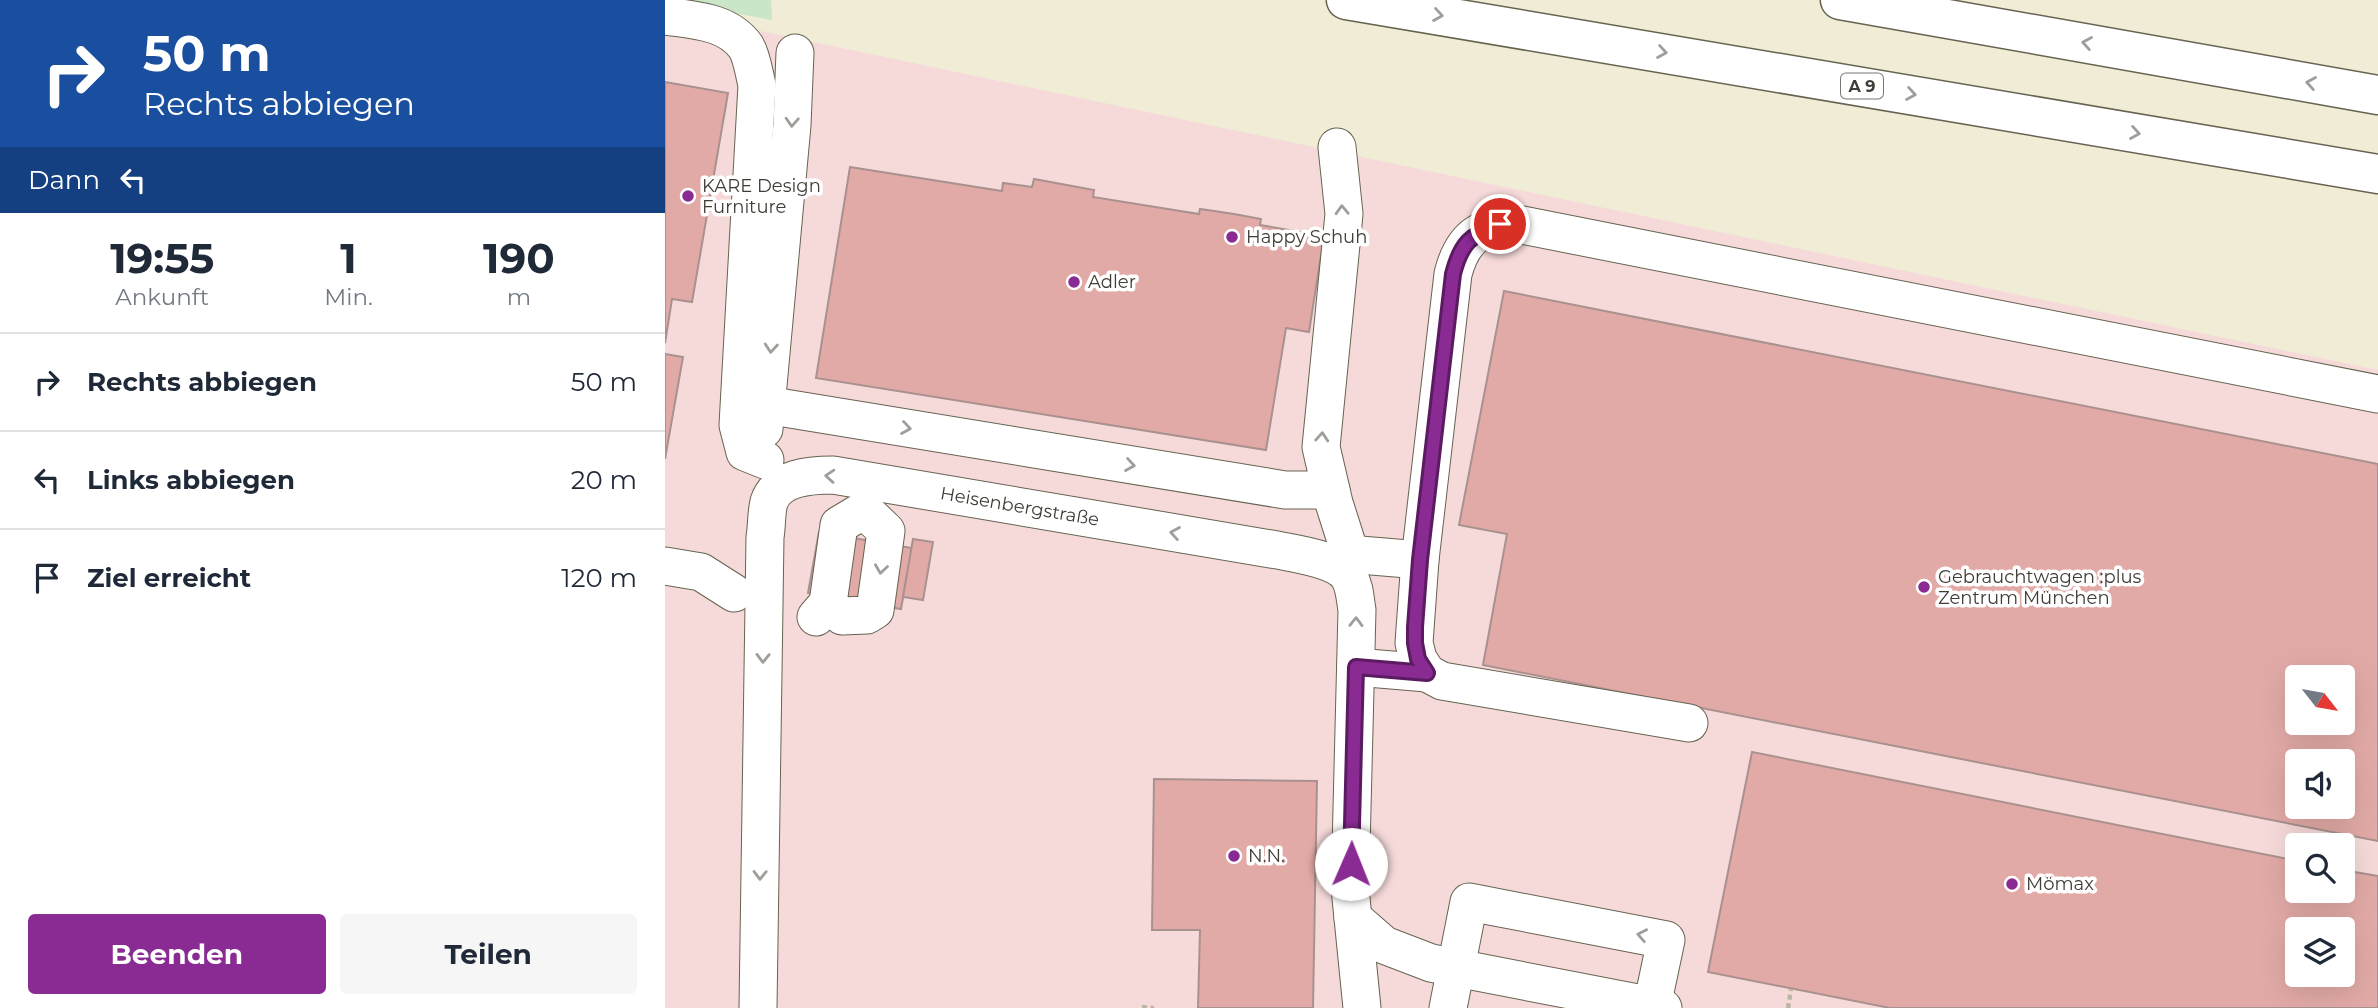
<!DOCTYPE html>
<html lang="de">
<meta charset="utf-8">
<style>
body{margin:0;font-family:Montserrat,sans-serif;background:#f6f6f7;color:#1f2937;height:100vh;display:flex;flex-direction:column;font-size:26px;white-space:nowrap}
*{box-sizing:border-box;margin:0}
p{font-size:23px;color:#747a83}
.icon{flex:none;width:38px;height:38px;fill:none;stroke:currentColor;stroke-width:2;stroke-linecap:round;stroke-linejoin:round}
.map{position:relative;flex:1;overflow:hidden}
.side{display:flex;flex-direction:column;background:#fff;width:665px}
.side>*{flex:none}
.banner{background:#1a4fa0;color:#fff;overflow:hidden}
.needle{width:46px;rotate:121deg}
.fabs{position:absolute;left:1620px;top:665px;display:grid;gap:14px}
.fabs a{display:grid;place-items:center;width:70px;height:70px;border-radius:7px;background:#fff;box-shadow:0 7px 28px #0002;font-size:35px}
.pin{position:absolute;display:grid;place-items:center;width:60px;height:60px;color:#fff;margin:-30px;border:4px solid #fff;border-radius:50%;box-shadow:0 2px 7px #0007}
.me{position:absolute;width:77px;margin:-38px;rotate:1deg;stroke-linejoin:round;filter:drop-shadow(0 0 5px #0008)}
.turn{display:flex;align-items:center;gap:24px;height:147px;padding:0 28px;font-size:32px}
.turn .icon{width:91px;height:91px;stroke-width:2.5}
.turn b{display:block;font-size:49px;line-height:60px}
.then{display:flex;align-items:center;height:66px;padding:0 28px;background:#0003;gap:14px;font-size:26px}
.eta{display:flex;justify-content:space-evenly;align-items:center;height:119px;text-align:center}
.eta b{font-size:42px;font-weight:700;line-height:49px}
.primary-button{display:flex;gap:14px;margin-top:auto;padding:14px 28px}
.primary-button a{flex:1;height:80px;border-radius:7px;background:#8a2a93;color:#fff;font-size:28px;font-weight:700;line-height:80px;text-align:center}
.primary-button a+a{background:#f6f6f7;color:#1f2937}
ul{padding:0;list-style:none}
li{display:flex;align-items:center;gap:21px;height:98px;padding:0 28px;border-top:2px solid #e0e1e3}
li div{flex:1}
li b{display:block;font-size:26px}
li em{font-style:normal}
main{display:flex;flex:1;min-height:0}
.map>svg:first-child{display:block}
.commercial{fill:#f5dad9;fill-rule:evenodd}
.green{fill:#c9e6c8}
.building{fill:#e2aaa6;stroke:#a9918f;stroke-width:2;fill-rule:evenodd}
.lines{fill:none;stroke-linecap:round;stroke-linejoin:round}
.minor-casing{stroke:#676351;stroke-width:39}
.highway-casing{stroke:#676351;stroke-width:41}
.path{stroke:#bab6a4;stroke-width:4.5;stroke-dasharray:5 3.5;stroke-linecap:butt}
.minor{stroke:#fff;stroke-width:37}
.highway{stroke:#fff;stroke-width:38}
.oneway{stroke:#9f9e9a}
.route-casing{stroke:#5a1b60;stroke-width:18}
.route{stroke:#8a2a93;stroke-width:12}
.poi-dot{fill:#8a2a93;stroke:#fff;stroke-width:2.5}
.labels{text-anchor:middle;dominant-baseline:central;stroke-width:7;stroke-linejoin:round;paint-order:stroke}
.shield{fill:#fff;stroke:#797772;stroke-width:2}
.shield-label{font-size:16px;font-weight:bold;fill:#3f3d35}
.poi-label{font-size:18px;fill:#3f3d35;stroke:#fff;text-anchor:start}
.street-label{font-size:18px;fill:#3f3d35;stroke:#fff}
</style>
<main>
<section class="side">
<div class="banner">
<div class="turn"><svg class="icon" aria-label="right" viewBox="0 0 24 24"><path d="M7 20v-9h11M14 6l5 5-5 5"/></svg><div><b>50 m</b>Rechts abbiegen</div></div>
<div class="then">Dann<svg class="icon" aria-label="left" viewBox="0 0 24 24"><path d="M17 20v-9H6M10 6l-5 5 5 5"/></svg></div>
</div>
<div class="eta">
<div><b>19:55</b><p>Ankunft</p></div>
<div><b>1</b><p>Min.</p></div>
<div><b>190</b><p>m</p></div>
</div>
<ul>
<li><svg class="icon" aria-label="right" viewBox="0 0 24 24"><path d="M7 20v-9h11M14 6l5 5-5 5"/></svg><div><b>Rechts abbiegen</b></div><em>50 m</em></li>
<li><svg class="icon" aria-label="left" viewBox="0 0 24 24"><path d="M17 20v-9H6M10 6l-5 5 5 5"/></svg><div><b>Links abbiegen</b></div><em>20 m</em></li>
<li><svg class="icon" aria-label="arrive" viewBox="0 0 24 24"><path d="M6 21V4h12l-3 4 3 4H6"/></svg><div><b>Ziel erreicht</b></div><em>120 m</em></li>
</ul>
<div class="primary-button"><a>Beenden</a><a>Teilen</a></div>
</section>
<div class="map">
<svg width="1713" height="1008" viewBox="0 0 1713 1008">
<rect width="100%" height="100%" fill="#f0ecd6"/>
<!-- commercial -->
<path class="commercial" d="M0,11L1713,370V1008H0ZM1633,677H1678V723H1633ZM1633,761H1678V807H1633ZM1633,845H1678V891H1633ZM1633,929H1678V975H1633Z"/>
<!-- green -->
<path class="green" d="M0,0H106L107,20Z"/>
<!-- building -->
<g class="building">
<path d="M0,82L63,93L27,302L7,299L0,343Z"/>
<path d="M185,167L337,191L338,183L367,187L369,179L429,190L428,197L534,214L535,209L569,214L596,219L595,225L659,236L644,332L621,328L601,450L151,378Z"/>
<path d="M839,291L1713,464V841L818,665L842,534L794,525ZM1633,677H1678V723H1633ZM1633,761H1678V807H1633Z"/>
<path d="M0,354L18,357L0,459Z"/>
<path d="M154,532L247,548L236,609L143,593Z"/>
<path d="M248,539L268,542L258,600L238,597Z"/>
<path d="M1087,752L1633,861V891H1678V870L1713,876V1008H1225L1043,972ZM1633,929H1678V975H1633Z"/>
<path d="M489,779L652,781L648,1008H533L535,930H487Z"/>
</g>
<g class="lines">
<defs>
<g id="minor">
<path d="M0,16C28,20 63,21 81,47C87,57 89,73 92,85L73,425L80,452L100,460"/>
<path d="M672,147L679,214L656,447L669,503L683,547V575"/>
<path d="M101,405L620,490H666"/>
<path d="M99,429L127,125L130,53"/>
<path d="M683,554L755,560"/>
<path d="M0,566L36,572L69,593"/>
<path d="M151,617L163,603L174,525L199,510L221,531L210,610L202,615L177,616"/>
<path d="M691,667L762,673"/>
<path d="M1024,723L777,681L762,673L753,659L749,643L755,560L788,274C798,235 817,224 857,225L1713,394"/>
<path d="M688,918L719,945L766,963L998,1008"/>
<path id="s1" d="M93,1008L100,537C102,526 101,513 104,502C112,477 146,475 168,475L612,550C631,554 673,559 684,577C690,587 690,599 692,610L685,888L697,1008"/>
<path d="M783,1008L804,902L1001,940L987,1006"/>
</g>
<g id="highway">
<path d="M681,0L1713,174"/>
<path d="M1175,0L1713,95"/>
</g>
</defs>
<!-- minor casing -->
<use href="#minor" class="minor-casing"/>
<!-- highway casing -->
<use href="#highway" class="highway-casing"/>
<!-- path -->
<g class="path">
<path d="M477,1007L489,1008"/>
<path d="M1123,1008L1126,989"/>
</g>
<!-- minor -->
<use href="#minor" class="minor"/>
<!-- highway -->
<use href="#highway" class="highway"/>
</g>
<!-- one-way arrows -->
<defs><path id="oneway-chevron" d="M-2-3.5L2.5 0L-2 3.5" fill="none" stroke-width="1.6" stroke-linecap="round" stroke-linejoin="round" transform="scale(1.75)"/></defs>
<g class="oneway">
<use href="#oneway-chevron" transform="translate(773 15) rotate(9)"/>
<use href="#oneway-chevron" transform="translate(1422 43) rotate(-170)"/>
<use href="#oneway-chevron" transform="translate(997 52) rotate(9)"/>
<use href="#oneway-chevron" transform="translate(1646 83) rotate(-170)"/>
<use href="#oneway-chevron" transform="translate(1246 94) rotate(10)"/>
<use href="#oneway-chevron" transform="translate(127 122) rotate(93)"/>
<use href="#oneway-chevron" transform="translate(1470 133) rotate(10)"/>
<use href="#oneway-chevron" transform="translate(677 210) rotate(-92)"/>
<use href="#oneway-chevron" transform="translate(106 348) rotate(95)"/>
<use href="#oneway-chevron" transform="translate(241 428) rotate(9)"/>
<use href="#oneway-chevron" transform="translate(657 437) rotate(-86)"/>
<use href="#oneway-chevron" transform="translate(465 465) rotate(9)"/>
<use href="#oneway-chevron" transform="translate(165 476) rotate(-176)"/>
<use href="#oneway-chevron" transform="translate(510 533) rotate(-170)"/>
<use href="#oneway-chevron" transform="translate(216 569) rotate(98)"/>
<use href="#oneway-chevron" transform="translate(691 622) rotate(-89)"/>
<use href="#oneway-chevron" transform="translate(98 658) rotate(91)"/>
<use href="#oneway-chevron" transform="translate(95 875) rotate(91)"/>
<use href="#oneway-chevron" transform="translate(977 935) rotate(-169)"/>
</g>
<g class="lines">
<defs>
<path id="route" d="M686,864L691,667L762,673L753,659L750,643V627L755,560L788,274C796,243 805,235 835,224"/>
</defs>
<!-- route casing -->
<use href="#route" class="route-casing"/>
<!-- route -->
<use href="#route" class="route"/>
</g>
<!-- markers -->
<g class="poi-dot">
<circle cx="23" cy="196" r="7"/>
<circle cx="567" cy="237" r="7"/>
<circle cx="409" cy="282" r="7"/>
<circle cx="1259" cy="587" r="7"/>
<circle cx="569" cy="856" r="7"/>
<circle cx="1347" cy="884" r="7"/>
</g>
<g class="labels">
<!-- shield labels -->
<rect class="shield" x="1176" y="73.5" width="42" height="25" rx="5"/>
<g class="shield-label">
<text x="1197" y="86">A 9</text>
</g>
<!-- poi labels -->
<g class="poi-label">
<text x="37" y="186">KARE Design<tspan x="37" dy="21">Furniture</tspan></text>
<text x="581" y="237">Happy Schuh</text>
<text x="423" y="282">Adler</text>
<text x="1273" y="577">Gebrauchtwagen :plus<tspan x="1273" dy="21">Zentrum München</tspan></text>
<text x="583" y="856">N.N.</text>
<text x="1361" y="884">Mömax</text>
</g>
<!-- street labels -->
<g class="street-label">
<text stroke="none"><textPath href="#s1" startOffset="770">Heisenbergstraße</textPath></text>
</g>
</g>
</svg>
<div class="fabs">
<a><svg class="needle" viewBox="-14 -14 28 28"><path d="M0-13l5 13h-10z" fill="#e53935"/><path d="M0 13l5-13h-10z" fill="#747a83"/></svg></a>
<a><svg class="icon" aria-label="sound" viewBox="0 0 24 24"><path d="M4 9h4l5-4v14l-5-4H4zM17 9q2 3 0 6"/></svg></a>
<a><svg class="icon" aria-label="search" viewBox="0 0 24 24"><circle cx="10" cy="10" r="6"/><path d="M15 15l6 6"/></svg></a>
<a><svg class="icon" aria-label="layers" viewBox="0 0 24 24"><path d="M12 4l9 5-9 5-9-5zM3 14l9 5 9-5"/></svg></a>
</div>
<div class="pin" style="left:835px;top:224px;background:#d93025"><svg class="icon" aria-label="arrive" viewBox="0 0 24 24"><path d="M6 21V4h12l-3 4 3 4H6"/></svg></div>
<svg class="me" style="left:686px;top:864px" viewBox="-20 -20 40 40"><circle r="19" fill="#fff"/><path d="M0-13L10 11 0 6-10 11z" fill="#8a2a93"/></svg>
</div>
</main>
